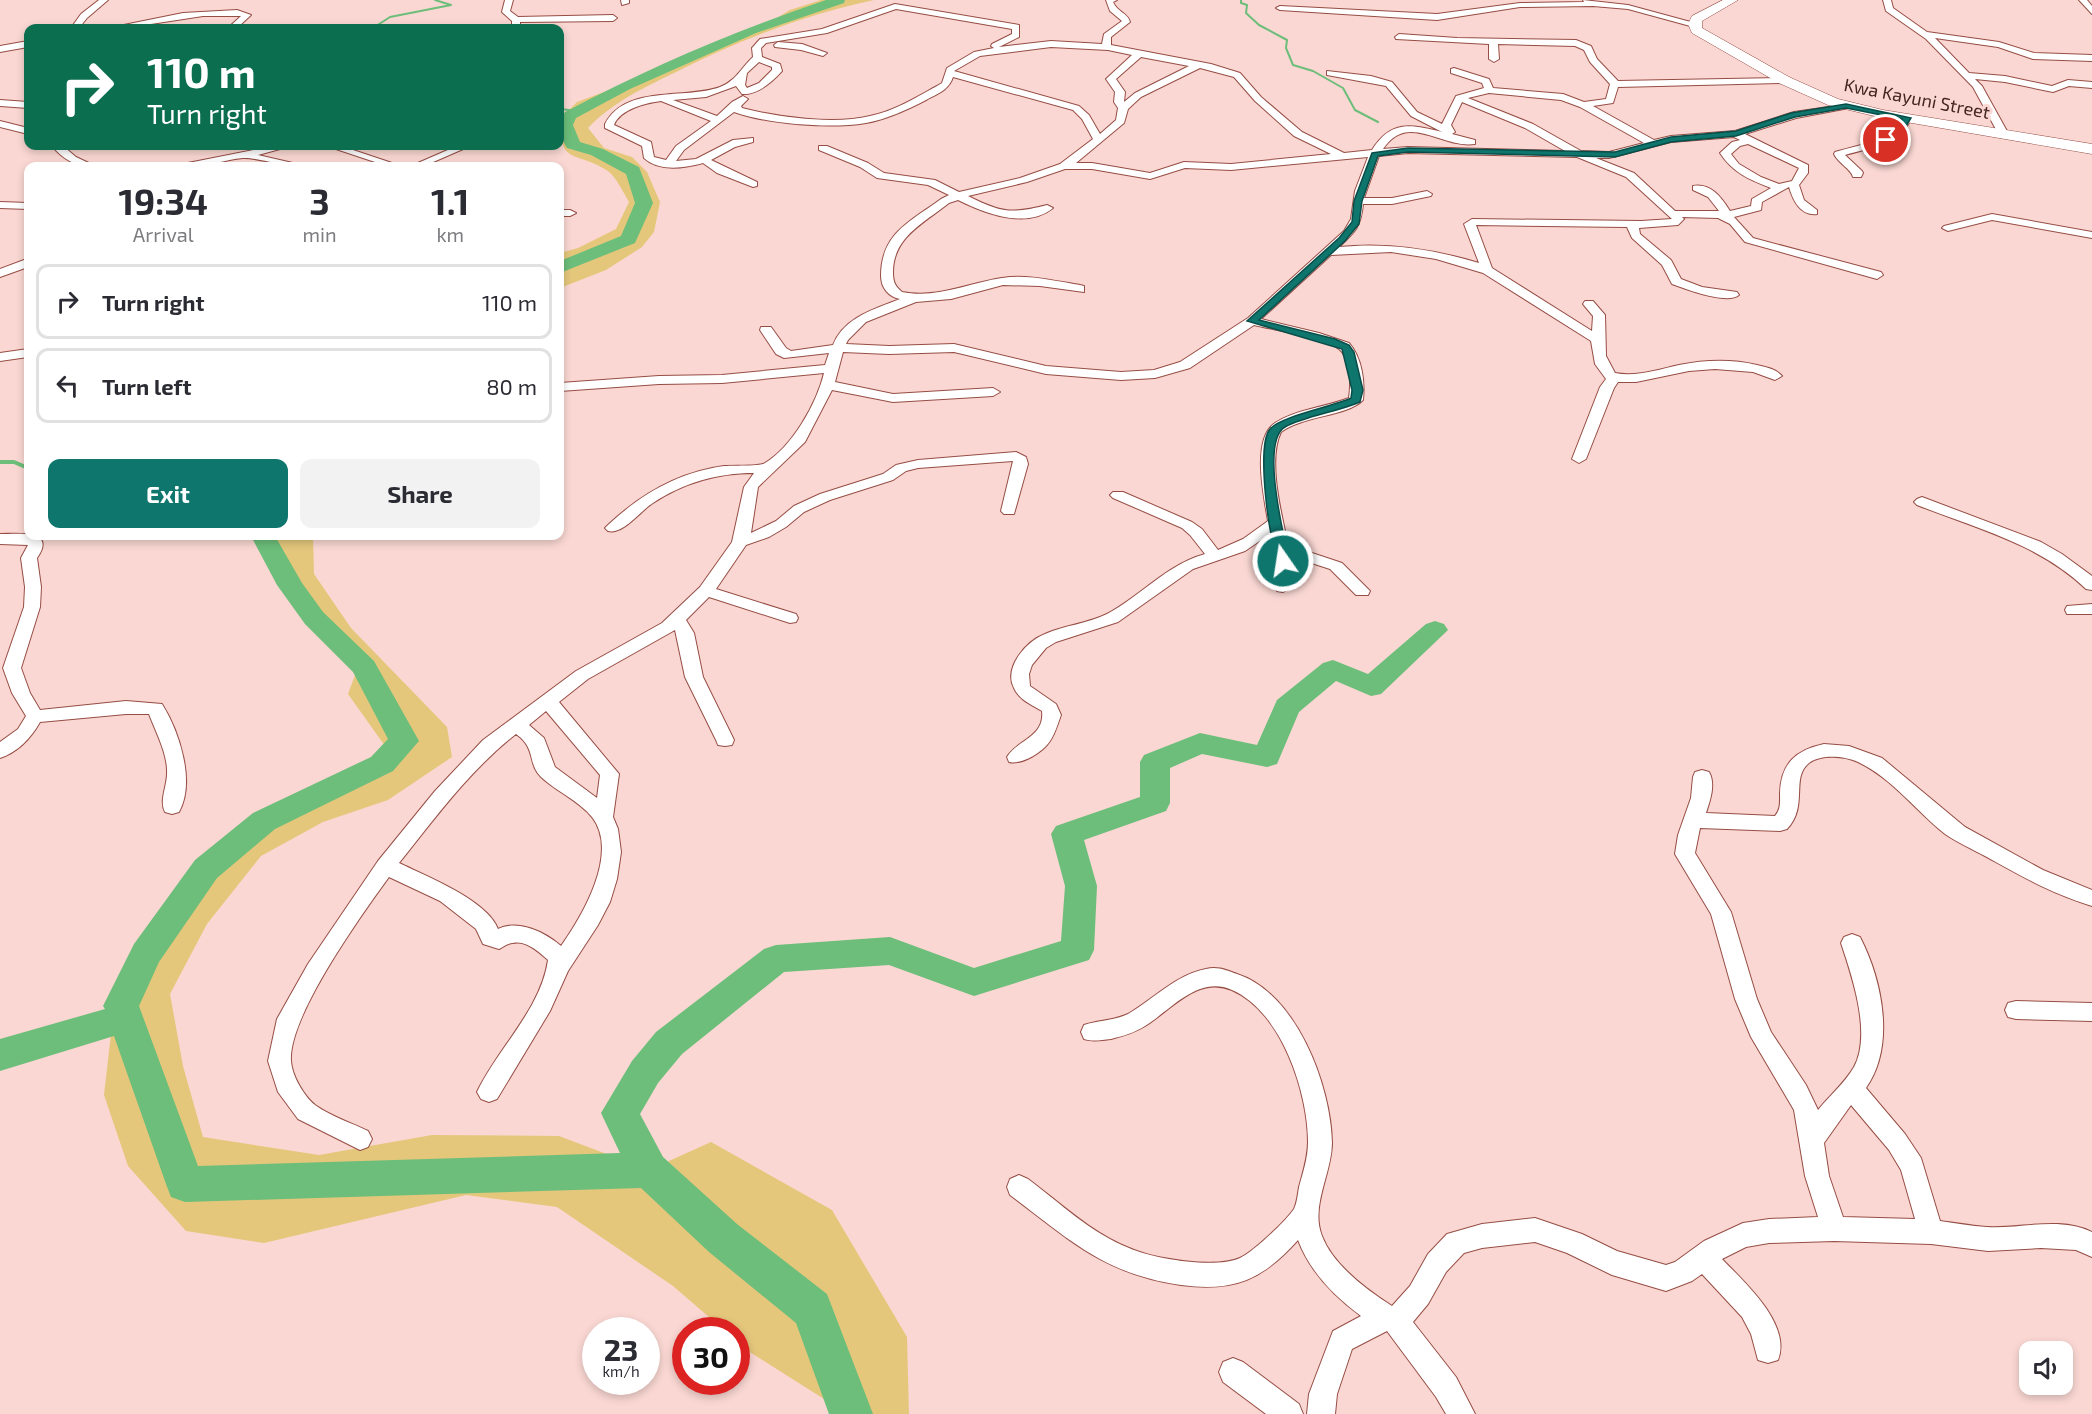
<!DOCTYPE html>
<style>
body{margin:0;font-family:"Exo 2",sans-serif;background:#f2f2f3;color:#2b2b33;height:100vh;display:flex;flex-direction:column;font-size:22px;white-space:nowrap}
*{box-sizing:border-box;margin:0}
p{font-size:20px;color:#7c7c81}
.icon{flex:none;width:33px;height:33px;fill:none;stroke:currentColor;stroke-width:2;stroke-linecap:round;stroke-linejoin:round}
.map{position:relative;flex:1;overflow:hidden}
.sheet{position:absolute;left:24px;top:162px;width:540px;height:378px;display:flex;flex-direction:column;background:#fff;border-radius:12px;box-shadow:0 3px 9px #0003}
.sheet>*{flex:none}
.guide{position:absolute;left:24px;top:24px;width:540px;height:126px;border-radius:12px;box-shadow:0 3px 9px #0003;background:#0b6e4f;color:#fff;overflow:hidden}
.fabs{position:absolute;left:2019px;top:1341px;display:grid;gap:12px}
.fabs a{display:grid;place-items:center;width:54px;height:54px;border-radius:12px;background:#fff;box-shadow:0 3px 9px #0003;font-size:30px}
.speed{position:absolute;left:582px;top:1317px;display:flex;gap:12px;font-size:30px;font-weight:700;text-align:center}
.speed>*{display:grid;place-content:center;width:78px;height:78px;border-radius:50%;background:#fff;box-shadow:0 3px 9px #0003;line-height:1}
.speed small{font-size:15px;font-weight:400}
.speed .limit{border:9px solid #d22;background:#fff;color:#111}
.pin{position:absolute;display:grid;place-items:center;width:51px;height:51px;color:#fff;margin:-26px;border:3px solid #fff;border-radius:50%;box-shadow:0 2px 6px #0007}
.me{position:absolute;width:66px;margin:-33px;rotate:347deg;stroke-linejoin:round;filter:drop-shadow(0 0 4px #0008)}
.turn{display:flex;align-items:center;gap:21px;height:126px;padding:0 24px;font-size:27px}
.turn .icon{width:78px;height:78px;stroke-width:2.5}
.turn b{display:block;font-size:42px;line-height:51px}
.eta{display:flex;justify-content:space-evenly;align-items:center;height:102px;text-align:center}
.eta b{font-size:36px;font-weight:700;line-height:42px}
.action{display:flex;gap:12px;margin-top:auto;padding:12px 24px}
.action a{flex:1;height:69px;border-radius:12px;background:#0f766e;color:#fff;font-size:24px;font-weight:700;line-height:69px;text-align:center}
.action a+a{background:#f2f2f3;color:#2b2b33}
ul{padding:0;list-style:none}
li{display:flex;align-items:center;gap:18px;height:75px;margin:0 12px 9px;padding:0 12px;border:3px solid #e1e1e2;border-radius:12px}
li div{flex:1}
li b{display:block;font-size:22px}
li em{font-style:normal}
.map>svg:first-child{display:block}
.green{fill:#e5c77c}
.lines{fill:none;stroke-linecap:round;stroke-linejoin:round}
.stream-far1{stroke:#6cbe7a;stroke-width:2}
.stream{stroke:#6cbe7a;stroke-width:4}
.river{fill:#6cbe7a;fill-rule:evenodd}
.street-casing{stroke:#964d44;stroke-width:2}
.secondary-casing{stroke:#964d44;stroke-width:1}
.street{fill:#fff;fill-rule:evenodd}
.secondary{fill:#fff;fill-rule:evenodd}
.route{fill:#0f766e;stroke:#0a4d48;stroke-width:1.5}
.labels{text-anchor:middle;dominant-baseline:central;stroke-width:6;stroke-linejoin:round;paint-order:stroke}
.far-street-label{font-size:18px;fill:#452520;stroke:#fad7d2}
</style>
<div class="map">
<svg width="2092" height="1414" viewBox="0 0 2092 1414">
<rect width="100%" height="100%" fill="#fad7d2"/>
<!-- green -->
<g class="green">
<path d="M821,0H874C803,15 737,41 672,74C641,89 612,103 588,128L604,148L632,157L647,172L660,202L654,232L642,247L606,270L560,288V253L578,248L616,229L629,202C623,192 616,177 608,171C577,150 559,167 560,119L577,102L620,86L692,52L770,22L790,10Z"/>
<path d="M268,536H313L314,574L351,628L447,727L452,757L388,800L323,822L261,856L207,924L170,994L183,1066L203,1137L319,1155L432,1135L559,1136L649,1170L711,1142L832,1210L907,1337L909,1414H836L835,1406L748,1351L737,1341L736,1330H724L673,1286L557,1207L466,1195L264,1243L186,1231L128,1166L104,1095L115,999L159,925L251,829L395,760L348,694L360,662L290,589Z"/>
</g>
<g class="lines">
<!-- stream-far1 -->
<g class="stream-far1">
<path d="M1241,0V3L1247,5L1246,13L1259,25L1287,40L1286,48L1293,65L1313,71L1343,88L1355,110L1378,122"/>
<path d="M373,28L390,17L451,5L435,0"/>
<path d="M560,109L569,110L570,115"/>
<path d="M165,146H196"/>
<path d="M197,146H217"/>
<path d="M222,146H227"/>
</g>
<!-- stream -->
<path class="stream" d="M0,462H14L28,468"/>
<!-- river -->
<g class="river">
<path d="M826,0H845L844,3L756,33L630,89L576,118L573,125L580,142L603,149L639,167L653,203L635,243L560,273V261L621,236L635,203L626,174L591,155L567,148C560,136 556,124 565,112C650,67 735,31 826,0Z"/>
<path d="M251,536H275L302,583L323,612L374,661L419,741L393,771L275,829L217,878L159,962L139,1006L198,1166L620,1153L601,1113L632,1061L656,1032L764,949L776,945L890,937L974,968L1061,941L1065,886L1051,834L1056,826L1140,797V762L1144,755L1200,733L1257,745L1277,700L1323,663L1333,660L1368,674L1426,624L1435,621L1444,624L1448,630L1381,694L1371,696L1336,681L1299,712L1277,764L1267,767L1202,754L1170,768V803L1166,811L1084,840L1097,886L1094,950L1089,960L974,996L889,965L784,972L682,1054L658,1083L640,1114L663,1157L737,1224L827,1294L873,1414H829L796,1323L709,1252L641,1188L185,1202L171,1197L166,1184L114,1036L0,1071V1039L105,1009L103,1006L134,944L195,860L253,813L371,757L388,739L353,672L305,624L277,585Z"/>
</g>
<defs>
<g id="street">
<path d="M99,0H108L87,18L79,28H71L81,14Z"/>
<path d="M505,0H513L510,11L518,17L613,15L617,18L613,21L520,22V28H512V21L502,12Z"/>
<path d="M621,0H629V3L622,5Z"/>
<path d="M1106,0H1117L1113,2C1117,12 1128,13 1130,22L1111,37V45L1211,64L1240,73L1261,97L1302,132L1344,153L1372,150C1391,120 1410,124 1442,132L1411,116L1386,86L1327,75V71L1371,76L1392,82L1417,112L1442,124L1456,96L1484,88L1482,83L1451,73V69L1454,68L1489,79L1493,88L1563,94L1584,102L1606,99L1610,84L1590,62L1584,50L1575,46L1498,44L1499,59L1494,62L1489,59V44L1396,39L1395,37L1399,34L1457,38L1576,40L1591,46L1597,59L1618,81L1787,78L1789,80L1784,83L1618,87L1613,103L1593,106L1654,140L1671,136L1735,131L1794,112L1849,104V108L1796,118L1745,134L1808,165V173L1799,185L1804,200L1817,210V214C1800,216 1793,200 1789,187L1762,202L1761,210L1734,217L1753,238L1881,272L1883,275L1877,279L1745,242L1730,224L1718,218L1682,217L1684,219L1678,225L1639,228L1640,234L1671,260L1681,279L1702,287L1737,292L1739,295C1727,305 1686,289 1672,284L1662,265L1632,238L1627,227L1476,225L1492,268L1592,331L1593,316L1583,304L1585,301H1593L1605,315L1606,356L1615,373C1636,377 1657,370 1679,365C1704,360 1732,359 1757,365C1766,367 1776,369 1782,376L1775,380L1753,372L1715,369L1689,371L1636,382H1618L1614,388L1586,459L1579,463L1572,459L1600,387L1606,379L1595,364L1591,341L1483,273L1436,259L1391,252L1331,255L1261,319L1319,333L1349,343C1362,358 1365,381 1363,400C1348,416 1302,416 1281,432C1267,461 1282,515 1288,545L1342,563L1370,591L1368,595H1356L1330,569L1290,556L1291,587L1283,592L1277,591L1275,587V560L1270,534L1245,551L1193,569L1118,622L1056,642L1046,648L1032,665L1029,674L1030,686L1056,704L1061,715C1058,723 1055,734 1050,741C1043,752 1022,765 1009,762L1007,757C1017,740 1045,737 1042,711C1032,705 1019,700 1014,688C1003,667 1027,641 1045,634C1065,625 1087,624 1107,614C1141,596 1166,565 1205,554L1190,535L1182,528L1113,498L1110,495L1113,492H1123L1192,522L1202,529L1218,550L1243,539L1268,521C1264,497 1251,439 1275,423C1297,409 1326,407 1349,398C1351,385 1351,358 1339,349C1325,337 1274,330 1254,325L1190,368L1155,378L1121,380L1046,374L954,352L889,354L843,352L835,382L893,394L993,388L1000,392L993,396L893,402L832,390L805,442L758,487L751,533L776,521L794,506L820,494L883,474L896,465L918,460L1016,452L1026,457L1028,464L1014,514H1004L1001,511L1013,461L918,468L906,471L893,480L830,500L804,512L786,527L769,537L746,545L716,589L796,614L798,618L796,622L790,623L709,597L686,620L694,633L703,677L734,740L732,745L725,746L718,745L716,740L685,677L675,630L588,679L559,702L619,774L613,817L618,829L621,852L617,879L610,902L598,925L568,971L550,1011L497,1099L489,1102L481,1099L477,1092C498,1048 541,1009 548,960C539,952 526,940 513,943C508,943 503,947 499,949L483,944L476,929L440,901L389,877C362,914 288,1017 291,1061C292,1076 304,1096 315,1105C330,1116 352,1123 368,1131L372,1139L368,1147L360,1150L298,1119L278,1092L268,1061L277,1019L308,964L378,861L435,791L483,740L576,671L662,623L700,587L732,542L744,487L754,473C717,473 683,483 653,503C640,511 623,535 608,531L605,528L608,525C641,494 679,472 724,466C734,465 759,467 765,463C792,447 817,403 824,373L722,383L659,384L560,391V383L659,376L722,375L825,365L829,353L784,358L776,354L760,330L761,327H771L786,348L791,351L833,345C844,317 875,309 900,299C889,297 881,288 881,276C881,233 910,222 941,199L949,195L928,185L877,178L860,167L819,150V146H827L868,163L884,173L935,180L959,192L1020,178L1060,164L1093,139L1082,119L1073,110L953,77C949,90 937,94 926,100C907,110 887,119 866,123C830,129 768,124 734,112L684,150L676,161L696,159L733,140L753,138V142L735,147L711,160L757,182V186L753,187L717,173L703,163C685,168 659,172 644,158L642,146L605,128V124C626,84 685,100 720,87C736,81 741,68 753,57L752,48L760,39L822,29L895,4L1019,25V37L999,47L1051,41L1102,44L1104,34L1122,21L1110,11ZM896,9L1012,29V34L992,44L991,46L994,48L974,52L947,68L942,83L937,86C915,98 894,111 870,116C834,125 777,117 742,108L741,106L748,99L743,96L732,102L717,116L673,100L706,97L736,86L742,94C758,95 772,82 782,71L780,64L762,57L761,48L766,43L827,33ZM1051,47L1108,50L1132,55L1106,79L1115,92L1114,102L1118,108L1116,120L1100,134L1089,115L1079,106L954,71L980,56ZM1141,57L1189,66L1135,93L1124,102L1125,92L1116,79ZM759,62L772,67V70L759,83L747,88L745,85L747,73ZM1200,68L1234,77L1255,101L1294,136L1331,154L1231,164L1184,162L1150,173L1092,163H1076L1124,123L1128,109L1141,97ZM1489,93L1561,100L1580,107L1644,143L1609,152L1581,151L1533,124L1468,98ZM661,101L711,121L676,146L666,160L654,157L651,142L614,125C620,109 646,103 661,101ZM1462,102L1525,128L1565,151L1408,147L1383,149C1408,111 1442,149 1475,144V140L1452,134L1455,132L1451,125ZM1734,137L1740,140L1732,142L1720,153C1733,173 1750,180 1771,188L1752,199L1751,206L1730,211C1721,197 1711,183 1693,186V190L1708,197L1719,211H1675L1634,173L1596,158H1609L1671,142ZM1748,144L1799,168L1792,181L1779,184L1761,177L1739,164L1731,154L1740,146ZM1408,153L1577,157L1626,177L1672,219L1641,221L1472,219L1464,224L1479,263C1433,249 1387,242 1339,247C1355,232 1361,227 1363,204H1392L1431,196L1432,194L1427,191L1392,198H1364L1379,156ZM1368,157L1355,191L1351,219L1344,231L1248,318L1180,362L1154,370L1121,372L1046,366L954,344L889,346L846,344L848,340L866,322L916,302L951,299L1003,285L1040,286L1084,292V286L1080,285C1055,281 1027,274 1002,278C968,283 937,299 902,292C895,286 893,282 893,272C893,237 924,223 949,203L958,200C984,213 1026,230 1053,208L1047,205C1012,214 1001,213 968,196L1027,182L1065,169H1092L1150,179L1185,168L1231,170ZM546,711L600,775L597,798L555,767L544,738L529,725ZM516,734C537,749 527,763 541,777C557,792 578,800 592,817C620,853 582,916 561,946C545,932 518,919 498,929C487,900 426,876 399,863C435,818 470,770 516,734Z"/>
<path d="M1583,0L1628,5L1698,24L1694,27L1628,9L1593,6L1520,7L1437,20L1280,10L1276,8L1280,6L1437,14L1520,3L1584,2Z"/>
<path d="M1883,0H1891L1893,8L1927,32L1999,42L2034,53L2092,55V61L2033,59L1998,47L1935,38L1969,73L2005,76L2052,86L2068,80L2092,82V88L2069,86L2053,92L2005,82L1975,79L1982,86L2008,133L1999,135L1973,87L1926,39L1886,11Z"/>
<path d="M2079,0H2087L2092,6V14Z"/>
<path d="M237,10L251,15L237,28H228L241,16H203L125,28H109L183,13Z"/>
<path d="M28,41V47L0,52V46Z"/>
<path d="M778,42L802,44L827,53L823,56L801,50L775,47L774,45Z"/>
<path d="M0,100L28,102V108L0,106Z"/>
<path d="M1904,116L1912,118C1897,146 1872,147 1845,155L1862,171L1863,173L1861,177H1853C1851,169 1838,163 1834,154L1835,152C1864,143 1886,144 1904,116Z"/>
<path d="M0,121L28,128V134L0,127Z"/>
<path d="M52,146H63L76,157L95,166C77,168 64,160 52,146Z"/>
<path d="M273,146H291L258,155L297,164L298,166C281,166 255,157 243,158C223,160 203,168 183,166L188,163Z"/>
<path d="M327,146H341L401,166H387Z"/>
<path d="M457,146H470L424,166H411Z"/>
<path d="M0,202L28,203V209L0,208Z"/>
<path d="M560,210H570L576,213L570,216H560Z"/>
<path d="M1992,214L2092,232V238L1992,220L1948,231L1942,228L1944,226Z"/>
<path d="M24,260H28V267L0,277V269Z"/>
<path d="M28,349V357L0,361V353Z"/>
<path d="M1922,497L2041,542L2062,554L2092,576V590L2086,589C2039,544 1976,528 1917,505L1914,502L1917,499Z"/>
<path d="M0,534C19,534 57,529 37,558L41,587L40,607L21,668L30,693L40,710L126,701L162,704C179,731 196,782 179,812L172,814L165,812C159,801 167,786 167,774C168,754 156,733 149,714H126L40,722C31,738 18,752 0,758V742L18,729L26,716L12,693L3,668L24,607L25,587L21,558L28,545L0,544Z"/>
<path d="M2092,604V614H2067L2065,610L2067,606Z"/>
<path d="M1824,744L1849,746L1882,758L1965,827L2043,870L2092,890V906C2050,893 2023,877 1985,856C1972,849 1958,843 1945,834C1916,811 1892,778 1858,762C1844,756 1822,754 1809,763C1790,778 1809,806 1787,829L1780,831L1700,828L1695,853L1731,912L1757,999L1771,1032L1806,1085L1818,1110C1829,1096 1845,1083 1854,1067C1872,1034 1852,976 1841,943L1844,937L1852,934L1860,937C1882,980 1896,1045 1866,1088L1905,1134L1921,1158L1940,1221C1956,1223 1971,1226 1987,1227C2021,1229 2060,1216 2092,1232V1257L2076,1250L2041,1248L1988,1251L1931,1244L1834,1241L1769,1243L1746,1247L1722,1259C1744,1282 1792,1324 1778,1360L1768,1363L1758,1360L1751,1334L1742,1317L1702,1274L1692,1281L1666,1291L1612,1275L1567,1253L1535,1242L1482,1248L1464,1253L1446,1272L1428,1304L1413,1322L1456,1377L1475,1414H1446L1436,1397L1387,1331L1352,1349L1337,1394L1335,1414H1307L1309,1394L1333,1331L1361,1316C1334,1296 1310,1272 1298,1240C1262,1280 1235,1292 1181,1285C1104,1274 1070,1240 1010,1195L1007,1187L1010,1179L1019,1175L1028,1179C1060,1203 1091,1233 1129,1248C1154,1259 1215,1269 1240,1258C1253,1252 1286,1221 1294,1209C1297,1203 1298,1193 1299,1187C1303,1172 1308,1158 1308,1142C1308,1093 1282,1012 1232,990C1198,975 1171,1010 1145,1026C1134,1033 1123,1036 1111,1039C1101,1040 1093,1042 1084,1039L1081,1032L1084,1025C1098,1020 1114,1021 1128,1014C1154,999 1175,975 1206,969C1217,966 1226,970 1237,974C1296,993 1331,1085 1332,1143C1332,1173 1310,1206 1322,1236C1333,1265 1367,1290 1392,1306L1410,1286L1428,1254L1447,1234L1482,1224L1535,1218L1582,1234L1617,1251L1666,1265L1675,1262L1704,1241L1743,1223L1769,1219L1818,1217L1805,1176L1794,1110L1751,1037L1735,999L1711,914L1675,854L1678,835L1691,798L1693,777L1695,772L1702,770L1709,772C1716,784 1710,801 1706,813L1775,816C1781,809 1780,802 1780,793C1781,763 1796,750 1824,744ZM1851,1105L1889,1150L1901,1170L1915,1219L1843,1217L1829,1176L1824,1143Z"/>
<path d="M2016,1001L2092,1003V1021L2016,1019L2008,1017L2005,1010L2008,1003Z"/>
<path d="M1233,1358L1243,1362L1299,1404L1303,1414H1266L1223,1382L1219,1372L1223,1362Z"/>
</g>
<path id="secondary" d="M1723,0H1738L1702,21V28L1789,77L1838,99L1883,110L2092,144V154L1883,118L1828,105L1779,83L1692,33L1688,24L1692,16Z"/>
</defs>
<!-- street casing -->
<use href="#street" class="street-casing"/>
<!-- secondary casing -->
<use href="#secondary" class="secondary-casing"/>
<!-- street -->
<use href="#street" class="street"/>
<!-- secondary -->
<use href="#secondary" class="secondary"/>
</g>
<!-- route -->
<path class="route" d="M1846,104L1911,118L1903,131L1886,143L1883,140L1897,128L1902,119L1846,108L1795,117L1736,136L1671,142L1615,157L1408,152L1378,156L1362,201L1359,224L1345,241L1259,320L1335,339L1349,345L1354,352L1363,390L1360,402C1337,412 1305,416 1285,427C1260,441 1284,536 1289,561L1288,564H1279C1269,544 1256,445 1270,429C1281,416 1332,407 1351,398L1352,390L1342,349L1247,321L1339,238L1352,222L1354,201L1372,153L1408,148L1615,152L1671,137L1736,131L1791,113Z"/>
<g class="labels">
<!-- far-street labels -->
<g class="far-street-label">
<text transform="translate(1917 98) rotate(11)">Kwa Kayuni Street</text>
</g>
</g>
</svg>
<div class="fabs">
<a><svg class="icon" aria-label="sound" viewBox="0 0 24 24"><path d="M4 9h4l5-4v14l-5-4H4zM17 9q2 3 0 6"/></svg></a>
</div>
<div class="speed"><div>23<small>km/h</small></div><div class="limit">30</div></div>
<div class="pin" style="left:1886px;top:140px;background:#d93025"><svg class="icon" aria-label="arrive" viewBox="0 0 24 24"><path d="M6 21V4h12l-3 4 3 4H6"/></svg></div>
<svg class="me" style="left:1283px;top:561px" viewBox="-20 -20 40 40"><circle r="17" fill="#0f766e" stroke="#fff" stroke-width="3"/><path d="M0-11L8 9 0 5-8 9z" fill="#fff"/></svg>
<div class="guide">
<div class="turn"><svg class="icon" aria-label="right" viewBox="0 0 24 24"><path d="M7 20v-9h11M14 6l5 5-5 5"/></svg><div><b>110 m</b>Turn right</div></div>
</div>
<section class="sheet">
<div class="eta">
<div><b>19:34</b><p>Arrival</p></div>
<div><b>3</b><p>min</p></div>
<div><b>1.1</b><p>km</p></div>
</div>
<ul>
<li><svg class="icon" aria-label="right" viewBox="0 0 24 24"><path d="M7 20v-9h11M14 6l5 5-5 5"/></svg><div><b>Turn right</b></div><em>110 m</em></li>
<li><svg class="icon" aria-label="left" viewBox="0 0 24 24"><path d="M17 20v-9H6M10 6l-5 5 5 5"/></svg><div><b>Turn left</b></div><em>80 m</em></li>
</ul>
<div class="action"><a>Exit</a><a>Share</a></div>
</section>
</div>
